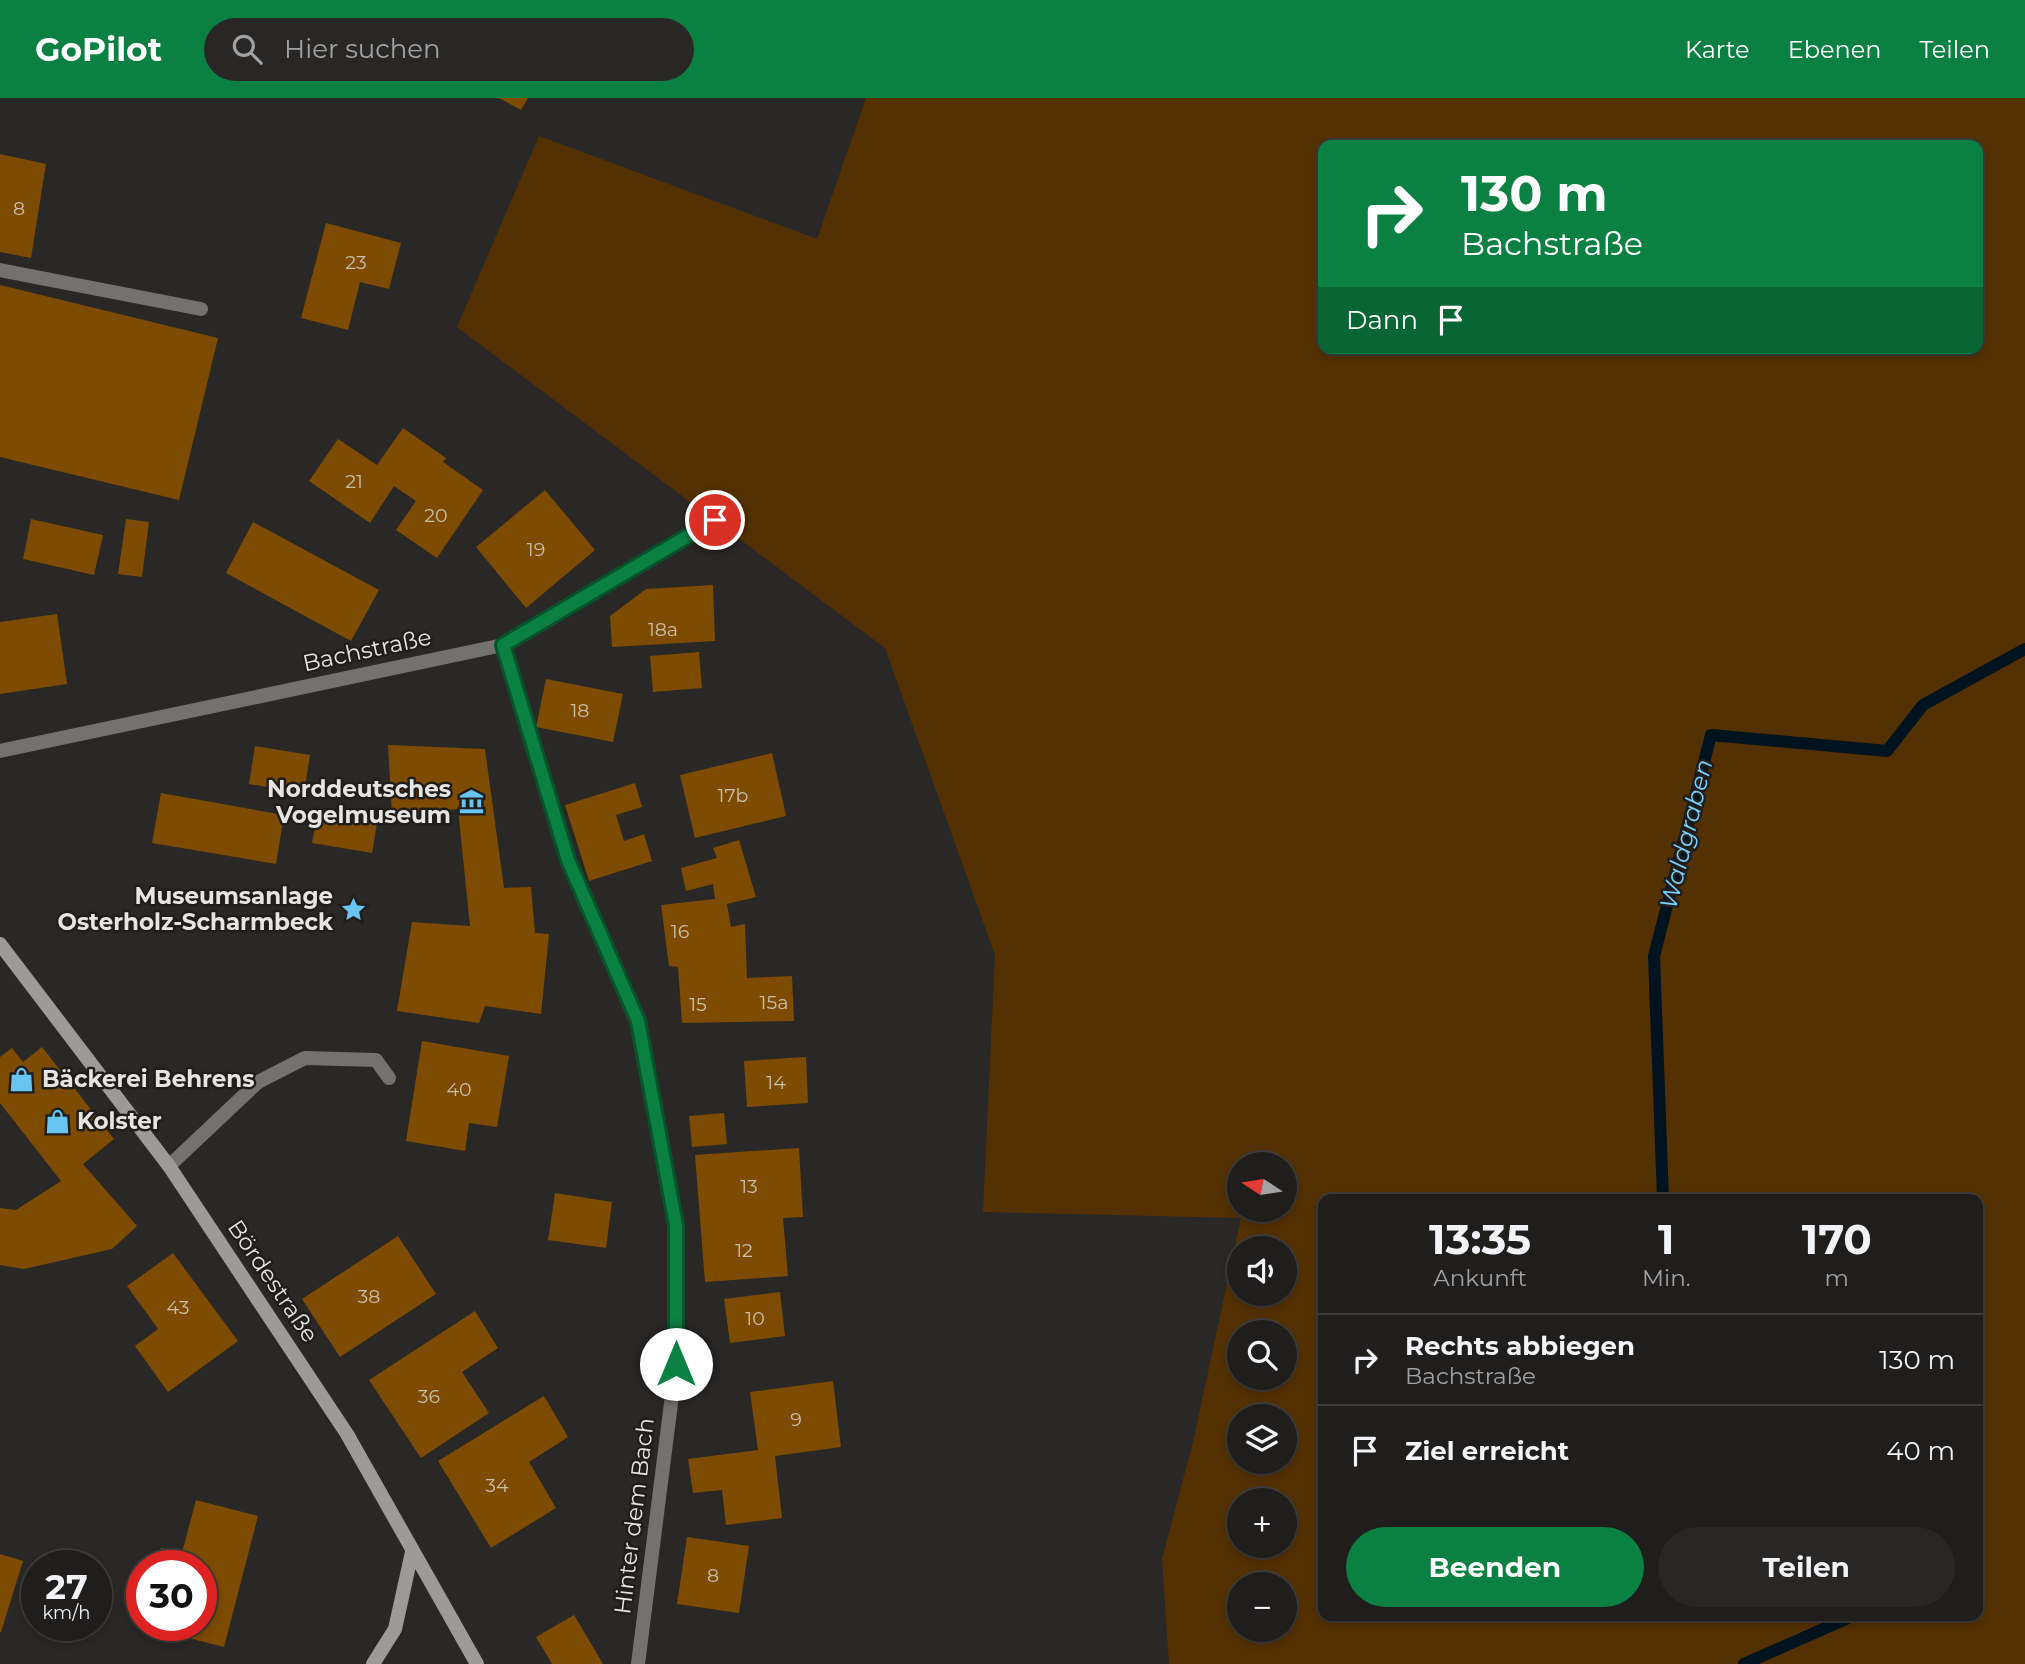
<!DOCTYPE html>
<html lang="de">
<meta charset="utf-8">
<style>
body{margin:0;font-family:Montserrat,sans-serif;background:#282725;color:#f1f3f6;height:100vh;display:flex;flex-direction:column;font-size:26px;white-space:nowrap}
*{box-sizing:border-box;margin:0}
p{font-size:23px;color:#a2a2a3}
.icon{flex:none;width:38px;height:38px;fill:none;stroke:currentColor;stroke-width:2;stroke-linecap:round;stroke-linejoin:round}
.map{position:relative;flex:1;overflow:hidden}
.panel{position:absolute;left:1318px;top:1096px;width:665px;height:427px;display:flex;flex-direction:column;background:#201e1c;border-radius:14px;box-shadow:0 4px 10px #0003,0 0 0 2px #3d3c3b}
.panel>*{flex:none}
.hud{position:absolute;left:1318px;top:42px;width:665px;height:214px;border-radius:14px;box-shadow:0 4px 10px #0003,0 0 0 2px #3d3c3b;background:#0b8043;color:#fff;overflow:hidden}
.needle{width:46px;rotate:282deg}
.fabs{position:absolute;left:1227px;top:1054px;display:grid;gap:14px}
.fabs a{display:grid;place-items:center;width:70px;height:70px;border-radius:50%;background:#201e1c;box-shadow:0 4px 10px #0003,0 0 0 2px #3d3c3b;font-size:35px}
.speed{position:absolute;left:21px;top:1452px;display:flex;gap:14px;font-size:35px;font-weight:700;text-align:center}
.speed>*{display:grid;place-content:center;width:91px;height:91px;border-radius:50%;background:#201e1c;box-shadow:0 4px 10px #0003,0 0 0 2px #3d3c3b;line-height:1}
.speed small{font-size:18px;font-weight:400}
.speed .limit{border:10px solid #d22;background:#fff;color:#111}
.pin{position:absolute;display:grid;place-items:center;width:60px;height:60px;color:#fff;margin:-30px;border:4px solid #fff;border-radius:50%;box-shadow:0 2px 7px #0007}
.me{position:absolute;width:77px;margin:-38px;rotate:0deg;stroke-linejoin:round;filter:drop-shadow(0 0 5px #0008)}
.turn{display:flex;align-items:center;gap:24px;height:147px;padding:0 28px;font-size:32px}
.turn .icon{width:91px;height:91px;stroke-width:2.5}
.turn b{display:block;font-size:49px;line-height:60px}
.then{display:flex;align-items:center;height:66px;padding:0 28px;background:#0003;gap:14px;font-size:26px}
.eta{display:flex;justify-content:space-evenly;align-items:center;height:119px;text-align:center}
.eta b{font-size:42px;font-weight:700;line-height:49px}
.button{display:flex;gap:14px;margin-top:auto;padding:14px 28px}
.button a{flex:1;height:80px;border-radius:42px;background:#0b8043;color:#fff;font-size:28px;font-weight:700;line-height:80px;text-align:center}
.button a+a{background:#282725;color:#f1f3f6}
ul{padding:0;list-style:none}
li{display:flex;align-items:center;gap:21px;height:91px;padding:0 28px;border-top:2px solid #3d3c3b}
li div{flex:1}
li b{display:block;font-size:26px}
li em{font-style:normal}
header{display:flex;align-items:center;gap:42px;box-sizing:border-box;height:98px;padding:0 35px;background:#0b8043;color:#fff}
header strong{font-size:33px}
nav{display:flex;gap:38px;margin-inline-start:auto;font-size:24px}
.search{width:490px;height:63px;background:#282725;display:flex;align-items:center;gap:18px;box-sizing:border-box;padding:0 24px;border-radius:38px;color:#a2a2a3;font-size:26px}
.map>svg:first-child{display:block}
.green{fill:#543103;fill-rule:evenodd}
.lines{fill:none;stroke-linecap:round;stroke-linejoin:round}
.stream{stroke:#00131f;stroke-width:12}
.building{fill:#7d4b01}
.lane{stroke:#737270;stroke-width:14}
.street{stroke:#737270;stroke-width:14}
.secondary{stroke:#9d9b9a;stroke-width:14}
.route-casing{stroke:#07532c;stroke-width:18}
.route{stroke:#0b8043;stroke-width:12}
.labels{text-anchor:middle;dominant-baseline:central;stroke-width:5;stroke-linejoin:round;paint-order:stroke}
.number-label{font-size:19px;fill:#ccbeaa}
.street-label{font-size:23px;fill:#e6e5e3;stroke:#201e1c}
.poi-label{font-size:23px;font-weight:bold;fill:#e6e5e3;stroke:#201e1c;text-anchor:end}
.water-label{font-size:24px;font-style:italic;fill:#78cffc;stroke:#201e1c}
</style>
<header>
<strong>GoPilot</strong>
<div class="search"><svg class="icon" aria-label="search" viewBox="0 0 24 24"><circle cx="10" cy="10" r="6"/><path d="M15 15l6 6"/></svg>Hier suchen</div>
<nav><a>Karte</a><a>Ebenen</a><a>Teilen</a></nav>
</header>
<div class="map">
<svg width="2025" height="1566" viewBox="0 0 2025 1566">
<rect width="100%" height="100%" fill="#2a2826"/>
<!-- green -->
<path class="green" d="M866,0H2025V1566H1169L1162,1461L1193,1344L1241,1120L983,1114L995,857L885,550L457,229L539,38L817,141ZM1323,47H1978V250H1323ZM1239,1066H1284V1111H1239ZM1323,1101H1978V1517H1323ZM1239,1150H1284V1195H1239ZM1239,1234H1284V1279H1239ZM1239,1318H1284V1363H1239ZM1239,1402H1284V1447H1239ZM1239,1486H1284V1531H1239Z"/>
<g class="lines">
<!-- stream -->
<g class="stream">
<path d="M1663,1101L1654,858L1711,637L1887,653L1923,607L2025,551"/>
<path d="M1744,1566L1855,1517"/>
</g>
</g>
<!-- building -->
<g class="building">
<path d="M499,0H528L521,12Z"/>
<path d="M0,56L46,66L31,160L0,154Z"/>
<path d="M326,125L401,145L389,191L360,184L348,232L301,220Z"/>
<path d="M0,187L218,240L179,402L0,359Z"/>
<path d="M403,330L446,360L443,364L483,392L437,460L396,432L416,403L394,388L370,425L309,383L338,341L377,367Z"/>
<path d="M545,392L595,452L526,510L476,449Z"/>
<path d="M31,421L103,437L94,477L23,461Z"/>
<path d="M126,421L149,424L142,479L118,476Z"/>
<path d="M253,424L379,492L351,543L226,475Z"/>
<path d="M713,487L715,543L612,549L610,518L646,491Z"/>
<path d="M57,516L67,586L0,596V524Z"/>
<path d="M699,554L702,590L653,594L650,558Z"/>
<path d="M546,581L623,596L613,644L536,629Z"/>
<path d="M388,647L485,651L504,790L531,789L535,835L549,836L541,916L485,908L479,925L397,913L412,824L470,828L458,711L392,717Z"/>
<path d="M255,648L310,657L304,695L249,686Z"/>
<path d="M772,655L786,718L695,740L680,677Z"/>
<path d="M635,685L642,709L616,717L624,743L644,736L652,763L589,783L565,707Z"/>
<path d="M161,695L284,717L276,766L152,745Z"/>
<path d="M318,711L378,720L372,755L312,745Z"/>
<path d="M739,742L756,799L727,806L731,829L745,826L747,880L792,878L794,923L682,925L678,869L669,868L661,807L715,801L713,786L686,793L681,770L717,760L713,750Z"/>
<path d="M422,943L509,958L497,1029L469,1025L465,1053L406,1043Z"/>
<path d="M42,949L114,1041L83,1066L137,1128L112,1151L24,1171L0,1167V1110L16,1112L61,1083L0,1005V959L12,950L23,964Z"/>
<path d="M806,959L808,1005L747,1009L744,963Z"/>
<path d="M724,1015L727,1046L692,1049L689,1018Z"/>
<path d="M799,1050L803,1119L783,1120L788,1178L705,1184L695,1057Z"/>
<path d="M555,1095L612,1104L606,1150L548,1142Z"/>
<path d="M398,1138L436,1196L340,1259L302,1201Z"/>
<path d="M173,1155L238,1243L168,1294L135,1248L158,1231L127,1188Z"/>
<path d="M780,1194L785,1238L730,1245L724,1201Z"/>
<path d="M475,1213L498,1250L462,1274L489,1315L421,1360L369,1282Z"/>
<path d="M833,1283L841,1349L775,1358L782,1420L726,1427L722,1392L693,1395L688,1361L758,1352L750,1294Z"/>
<path d="M544,1298L568,1339L529,1364L556,1410L491,1450L438,1363Z"/>
<path d="M196,1402L258,1418L224,1549L145,1529L201,1528V1468H157L161,1450L182,1455Z"/>
<path d="M687,1439L749,1448L739,1515L677,1506Z"/>
<path d="M0,1456L23,1463L1,1534H0Z"/>
<path d="M574,1517L603,1566H552L536,1539Z"/>
</g>
<g class="lines">
<!-- lane -->
<g class="lane">
<path d="M0,172L201,211"/>
<path d="M169,1068L258,984L305,960L376,962L389,980"/>
</g>
<!-- street -->
<g class="street">
<path d="M503,547L568,762L638,923L676,1127V1266L638,1566"/>
<path d="M0,653L503,547L714,422"/>
</g>
<!-- secondary -->
<g class="secondary">
<path d="M0,846L169,1068L347,1336L477,1566"/>
<path d="M373,1566L395,1531L412,1454"/>
</g>
</g>
<g class="lines">
<defs>
<path id="route" d="M676,1266V1127L638,923L568,762L503,547L715,422"/>
</defs>
<!-- route casing -->
<use href="#route" class="route-casing"/>
<!-- route -->
<use href="#route" class="route"/>
</g>
<!-- icons -->
<defs>
<symbol id="museum-bare" viewBox="-9 -9 18 18"><path d="M0-6L6-3V-2H-6V-3ZM-5-1h2V3h-2ZM-1-1h2V3h-2ZM3-1h2V3H3ZM-6 4H6V6H-6Z" fill="#69c4f1" stroke="#201e1c" stroke-width="2.5" paint-order="stroke"/></symbol>
<symbol id="sight-bare" viewBox="-9 -9 18 18"><path d="M0-6L1.8-2.2L6-1.7L2.9 1.2L3.7 5.4L0 3.3L-3.7 5.4L-2.9 1.2L-6-1.7L-1.8-2.2Z" fill="#69c4f1" stroke="#201e1c" stroke-width="2.5" paint-order="stroke"/></symbol>
<symbol id="shop-bare" viewBox="-9 -9 18 18"><path d="M-5-2.5h2.3a2.7 3.5 0 0 1 5.4 0H5L5.5 6h-11ZM-1.5-2.5h3a1.5 2.3 0 0 0-3 0Z" fill="#69c4f1" stroke="#201e1c" stroke-width="2.5" paint-order="stroke"/></symbol>
</defs>
<g fill-rule="evenodd">
<use href="#museum-bare" x="454" y="686" width="35" height="35"/>
<use href="#sight-bare" x="336" y="794" width="35" height="35"/>
<use href="#shop-bare" x="4" y="964" width="35" height="35"/>
<use href="#shop-bare" x="40" y="1006" width="35" height="35"/>
</g>
<g class="labels">
<!-- number labels -->
<g class="number-label">
<text x="19" y="110">8</text>
<text x="356" y="164">23</text>
<text x="354" y="383">21</text>
<text x="436" y="417">20</text>
<text x="536" y="451">19</text>
<text x="663" y="531">18a</text>
<text x="580" y="612">18</text>
<text x="733" y="697">17b</text>
<text x="680" y="833">16</text>
<text x="774" y="904">15a</text>
<text x="698" y="906">15</text>
<text x="776" y="984">14</text>
<text x="459" y="991">40</text>
<text x="749" y="1088">13</text>
<text x="744" y="1152">12</text>
<text x="369" y="1198">38</text>
<text x="178" y="1209">43</text>
<text x="755" y="1220">10</text>
<text x="429" y="1298">36</text>
<text x="796" y="1321">9</text>
<text x="497" y="1387">34</text>
<text x="713" y="1477">8</text>
</g>
<!-- street labels -->
<g class="street-label">
<text transform="translate(367 552) rotate(-12)">Bachstraße</text>
<text transform="translate(273 1183) rotate(56)">Bördestraße</text>
<text transform="translate(634 1418) rotate(-83)">Hinter dem Bach</text>
</g>
<!-- poi labels -->
<g class="poi-label">
<text x="451" y="691">Norddeutsches<tspan x="451" dy="26">Vogelmuseum</tspan></text>
<text x="333" y="798">Museumsanlage<tspan x="333" dy="26">Osterholz-Scharmbeck</tspan></text>
<text x="42" y="981" text-anchor="start">Bäckerei Behrens</text>
<text x="77" y="1023" text-anchor="start">Kolster</text>
</g>
<!-- water labels -->
<g class="water-label">
<text transform="translate(1686 736) rotate(-76)">Waldgraben</text>
</g>
</g>
</svg>
<div class="fabs">
<a><svg class="needle" viewBox="-14 -14 28 28"><path d="M0-13l5 13h-10z" fill="#e53935"/><path d="M0 13l5-13h-10z" fill="#a2a2a3"/></svg></a>
<a><svg class="icon" aria-label="sound" viewBox="0 0 24 24"><path d="M4 9h4l5-4v14l-5-4H4zM17 9q2 3 0 6"/></svg></a>
<a><svg class="icon" aria-label="search" viewBox="0 0 24 24"><circle cx="10" cy="10" r="6"/><path d="M15 15l6 6"/></svg></a>
<a><svg class="icon" aria-label="layers" viewBox="0 0 24 24"><path d="M12 4l9 5-9 5-9-5zM3 14l9 5 9-5"/></svg></a>
<a>+</a>
<a>−</a>
</div>
<div class="speed"><div>27<small>km/h</small></div><div class="limit">30</div></div>
<div class="pin" style="left:715px;top:422px;background:#d93025"><svg class="icon" aria-label="arrive" viewBox="0 0 24 24"><path d="M6 21V4h12l-3 4 3 4H6"/></svg></div>
<svg class="me" style="left:676px;top:1266px" viewBox="-20 -20 40 40"><circle r="19" fill="#fff"/><path d="M0-13L10 11 0 6-10 11z" fill="#0b8043"/></svg>
<div class="hud">
<div class="turn"><svg class="icon" aria-label="right" viewBox="0 0 24 24"><path d="M7 20v-9h11M14 6l5 5-5 5"/></svg><div><b>130 m</b>Bachstraße</div></div>
<div class="then">Dann<svg class="icon" aria-label="arrive" viewBox="0 0 24 24"><path d="M6 21V4h12l-3 4 3 4H6"/></svg></div>
</div>
<section class="panel">
<div class="eta">
<div><b>13:35</b><p>Ankunft</p></div>
<div><b>1</b><p>Min.</p></div>
<div><b>170</b><p>m</p></div>
</div>
<ul>
<li><svg class="icon" aria-label="right" viewBox="0 0 24 24"><path d="M7 20v-9h11M14 6l5 5-5 5"/></svg><div><b>Rechts abbiegen</b><p>Bachstraße</p></div><em>130 m</em></li>
<li><svg class="icon" aria-label="arrive" viewBox="0 0 24 24"><path d="M6 21V4h12l-3 4 3 4H6"/></svg><div><b>Ziel erreicht</b></div><em>40 m</em></li>
</ul>
<div class="button"><a>Beenden</a><a>Teilen</a></div>
</section>
</div>
